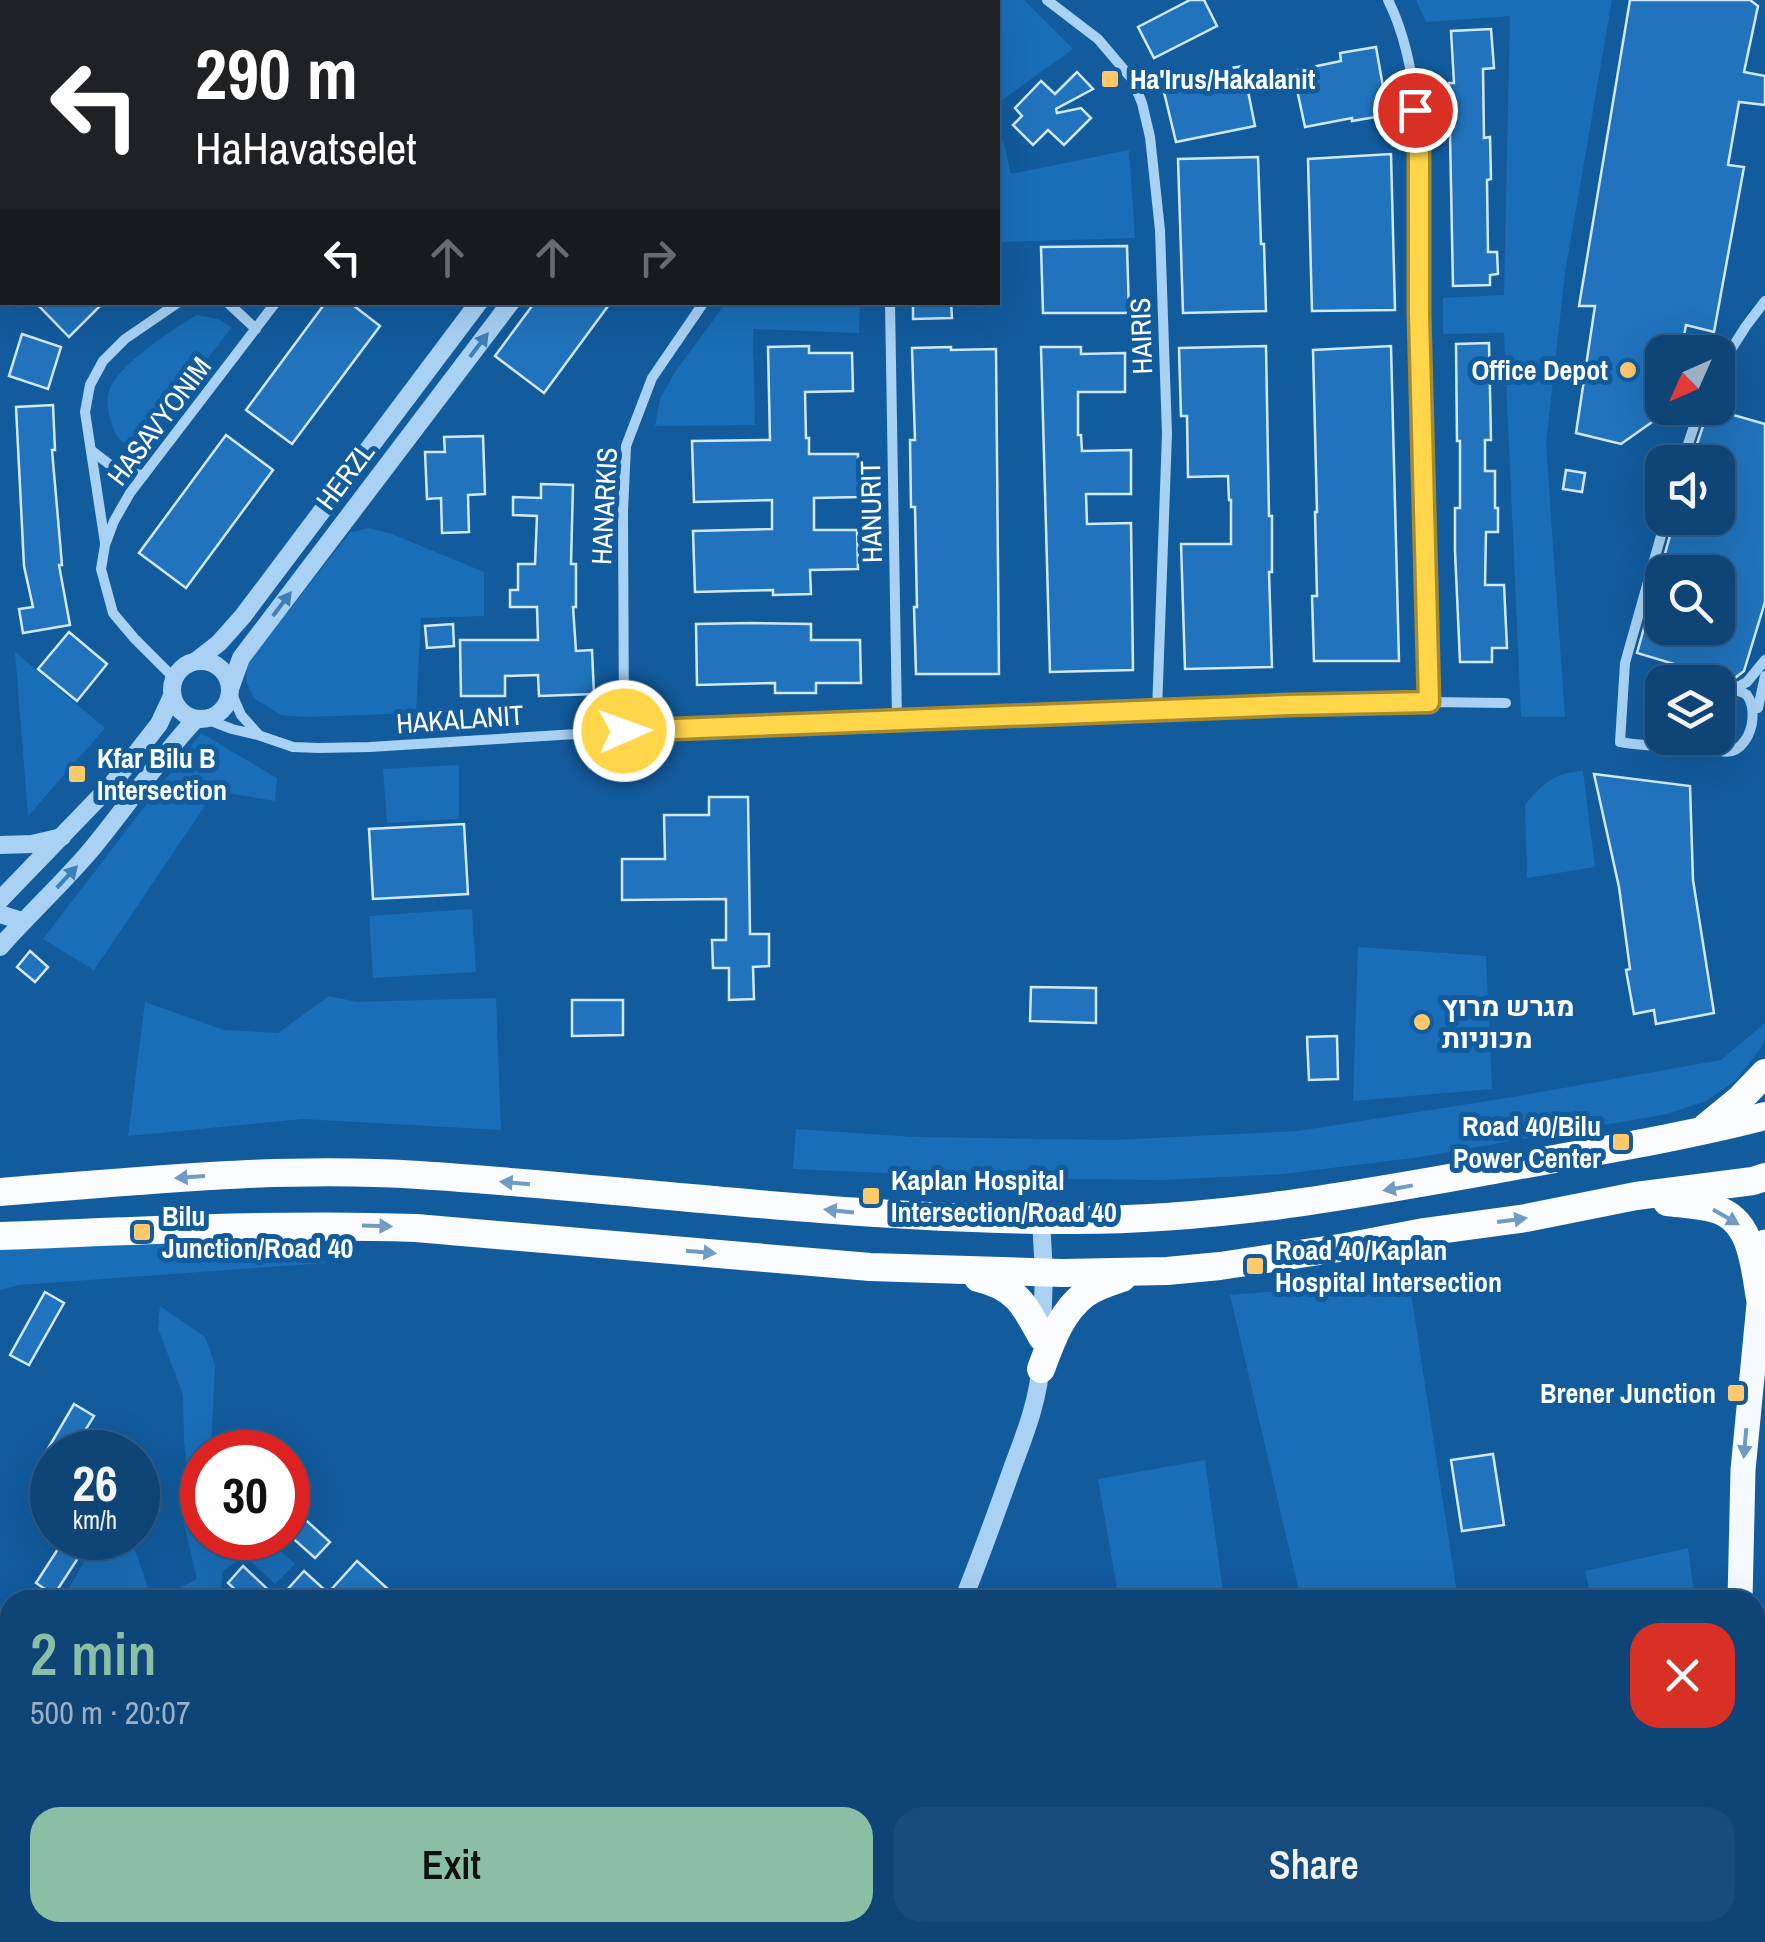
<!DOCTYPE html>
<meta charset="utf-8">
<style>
body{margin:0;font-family:"Archivo Narrow",Heebo,sans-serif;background:#174b7b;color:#f1f3f6;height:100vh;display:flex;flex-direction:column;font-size:38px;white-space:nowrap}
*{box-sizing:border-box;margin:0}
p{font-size:32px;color:#9bb0c5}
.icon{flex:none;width:55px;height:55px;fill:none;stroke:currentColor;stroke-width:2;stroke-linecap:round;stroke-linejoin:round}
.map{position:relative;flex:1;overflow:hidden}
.panel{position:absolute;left:0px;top:1590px;width:1765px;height:352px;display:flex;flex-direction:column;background:#0e4476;border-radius:30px 30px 0 0;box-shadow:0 10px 40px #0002,0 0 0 2px #2e5c88}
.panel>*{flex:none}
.guide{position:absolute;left:0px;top:0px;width:1000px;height:305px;box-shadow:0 10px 40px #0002,0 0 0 2px #2e5c88;background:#202124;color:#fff;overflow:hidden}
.needle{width:65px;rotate:225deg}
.controls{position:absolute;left:1645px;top:335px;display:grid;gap:20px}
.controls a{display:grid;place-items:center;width:90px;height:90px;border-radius:20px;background:#0e4476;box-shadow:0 10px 40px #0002,0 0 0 2px #2e5c88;font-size:50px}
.speed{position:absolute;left:30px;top:1430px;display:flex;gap:20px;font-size:50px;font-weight:700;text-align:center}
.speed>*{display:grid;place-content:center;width:130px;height:130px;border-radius:50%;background:#0e4476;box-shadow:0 10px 40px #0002,0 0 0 2px #2e5c88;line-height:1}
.speed small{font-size:25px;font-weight:400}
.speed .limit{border:15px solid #d22;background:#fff;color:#111}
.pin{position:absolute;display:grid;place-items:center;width:85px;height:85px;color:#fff;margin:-42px;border:5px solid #fff;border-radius:50%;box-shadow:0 2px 10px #0007}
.me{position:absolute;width:110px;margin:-55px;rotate:88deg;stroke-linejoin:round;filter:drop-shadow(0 0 8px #0008)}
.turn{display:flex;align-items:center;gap:35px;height:210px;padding:0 30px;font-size:45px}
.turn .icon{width:130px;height:130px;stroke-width:2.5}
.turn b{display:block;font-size:70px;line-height:85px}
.lanes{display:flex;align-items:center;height:95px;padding:0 30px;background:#0003;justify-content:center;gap:50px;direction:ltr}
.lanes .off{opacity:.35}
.round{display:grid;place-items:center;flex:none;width:105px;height:105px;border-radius:30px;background:#174b7b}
.overview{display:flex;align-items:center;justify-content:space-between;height:170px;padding:0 30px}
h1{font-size:60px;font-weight:600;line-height:75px;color:#8abfa5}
.button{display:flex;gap:20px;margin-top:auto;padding:20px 30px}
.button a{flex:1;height:115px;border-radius:30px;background:#8abfa5;color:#111;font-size:40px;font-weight:600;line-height:115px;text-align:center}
.button a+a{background:#174b7b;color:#f1f3f6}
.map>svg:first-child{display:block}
.green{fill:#1a6eb7}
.building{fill:#2073bc;stroke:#d1e9fe;stroke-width:2.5;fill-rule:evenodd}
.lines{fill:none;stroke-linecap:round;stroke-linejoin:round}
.minor{stroke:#a8d1f4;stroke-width:10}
.tertiary{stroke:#a8d1f4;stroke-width:18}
.primary{stroke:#f5faff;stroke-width:25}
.trunk{stroke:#fafcff;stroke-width:28}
.oneway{fill:#3f7eb7}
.oneway2{fill:#6f9bc4}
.oneway3{fill:#6d9bc4}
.route-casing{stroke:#a68a30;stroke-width:25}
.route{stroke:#ffd54a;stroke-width:18}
.poi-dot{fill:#ffc86b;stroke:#125b9d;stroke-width:4}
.labels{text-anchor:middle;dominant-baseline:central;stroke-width:10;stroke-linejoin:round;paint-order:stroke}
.poi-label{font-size:28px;font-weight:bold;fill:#fff;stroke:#125b9d;text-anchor:start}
.street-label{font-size:28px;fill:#fff;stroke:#125b9d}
</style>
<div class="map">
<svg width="1765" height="1942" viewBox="0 0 1765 1942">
<rect width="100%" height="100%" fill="#125b9d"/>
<!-- green -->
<g class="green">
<path d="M963,0H1024L1073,49L998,103V2H961Z"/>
<path d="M1416,0H1612L1565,273L1546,444L1565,717H1521L1504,333L1443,334V298L1504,295L1510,16L1426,22Z"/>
<path d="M998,131L1004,144L1011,174L1129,150L1135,238L998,242Z"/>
<path d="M726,303H860L859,333L753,329L755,425L655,426L660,399L675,372Z"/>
<path d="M197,315L218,319L232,327L141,444C130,447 120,443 115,433C109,420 104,399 111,386C126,359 171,331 197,315Z"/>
<path d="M369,528L392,534L484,572V616L421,618L416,713L307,717L281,715L255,699L246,682L247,663L350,533Z"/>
<path d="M15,652L105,728L28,816Z"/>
<path d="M201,733L277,778L275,801L215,791L94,970L43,939Z"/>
<path d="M459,765V819L387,823L383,769Z"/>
<path d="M1583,771L1595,867L1527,878L1525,805C1543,783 1554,773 1583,771Z"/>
<path d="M472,909L476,972L373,978L369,916Z"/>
<path d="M1358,947L1486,956L1492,1089L1353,1101Z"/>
<path d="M329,996L357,1002L496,998L501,1130L302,1119L128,1136L145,1002L224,1030L278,1033Z"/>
<path d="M1765,1023V1038L1761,1048L1736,1080L1706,1101L1667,1114L1420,1157L1283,1174L1163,1180L1000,1178L793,1169L796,1129L914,1137L1114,1140L1298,1131L1519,1096L1721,1060Z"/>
<path d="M155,1240L317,1244L325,1263L19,1285L0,1290V1250Z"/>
<path d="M1409,1280L1458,1600H1301L1230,1295Z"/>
<path d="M160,1306L205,1337L215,1365L211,1452H202V1538H266L295,1564L275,1584L245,1556L223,1571L220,1597L205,1591L172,1600H155L197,1579L183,1520L199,1501L189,1478L184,1442L183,1395L158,1328Z"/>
<path d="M1205,1460L1224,1600H1119L1098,1479Z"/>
<path d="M98,1538H131L152,1600H62Z"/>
<path d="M1688,1548L1695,1600H1592L1585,1571Z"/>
<path d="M0,1663L10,1673V1811L0,1818Z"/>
<path d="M10,1852V1932L39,1933L30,1942H0V1860Z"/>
<path d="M864,1932H1743L1744,1942H860Z"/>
<path d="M53,1933H161L167,1942H44Z"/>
<path d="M191,1933H409L405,1942H195Z"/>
</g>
<!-- building -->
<g class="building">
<path d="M1190,0H1204L1217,26L1154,58L1138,27Z"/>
<path d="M1630,0H1750L1758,6L1744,72L1765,76V105L1739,102L1728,165L1744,167L1714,332L1686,325L1681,352H1662V415L1621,444L1576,433L1595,306H1579Z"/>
<path d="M1491,29L1494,68L1483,69L1484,138L1490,137L1491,179L1487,180L1488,252H1497L1498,274L1490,275V285L1453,286L1449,83H1454L1451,31Z"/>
<path d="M1376,47L1388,115L1352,121V118L1305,127L1293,71L1341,61L1340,53Z"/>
<path d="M1243,66L1255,126L1176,142L1163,88L1209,77L1208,72Z"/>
<path d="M1077,72L1093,89L1056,109L1057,113L1081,108L1091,118L1064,145L1048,130L1033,145L1013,125L1022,116L1015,108L1041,81L1055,94Z"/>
<path d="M1391,154L1395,310L1312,311L1308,159Z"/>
<path d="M1258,157L1261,244H1264L1266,311L1183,313L1178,159Z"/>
<path d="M1127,246L1129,313H1043L1041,247Z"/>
<path d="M35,302H104L69,337Z"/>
<path d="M326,302H349L380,326L292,444L246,410Z"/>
<path d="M535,302H611L544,393L495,356Z"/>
<path d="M913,302H951L952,318L913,319Z"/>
<path d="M22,334L61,347L48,389L9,376Z"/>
<path d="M1489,343L1491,440H1485V471H1495V508H1498V532H1486L1485,585H1504L1507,648H1492V662H1460L1455,551V508H1460V441H1457L1456,344Z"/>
<path d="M809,346V353H852L853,391L805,392L806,438H809V454H858L859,497L814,498V530H857L858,569L810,570L811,594L773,595V590L695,592L693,531L772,529V500L694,502L692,441L770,440L768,347Z"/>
<path d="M1266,346L1269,516H1272V572H1269L1272,667L1185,669L1181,544H1231V500H1229L1228,476L1188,477L1187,416H1181L1179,348Z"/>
<path d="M1391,346L1399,661H1314L1312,596H1317L1315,512H1317L1313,350Z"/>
<path d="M951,347V350L996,349L999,674H916L914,607H917L915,507H911L910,440H915L912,348Z"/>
<path d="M1041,347H1081V354L1125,353V392H1078V435H1081L1082,451L1131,450V494H1086L1087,524L1131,523L1133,670L1050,672Z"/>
<path d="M53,405L55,450H52L62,565H59L70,625L23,633L19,609L33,607L24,566L16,407Z"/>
<path d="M1709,408L1765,424V602L1744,671L1731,681L1637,653L1675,518H1718V462H1691ZM1662,572H1718V628H1662Z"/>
<path d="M226,435L273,470L186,588L139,553Z"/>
<path d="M483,436L485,494L468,495L469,532L442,533L441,498L427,499L425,452H445L444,437Z"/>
<path d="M1566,470L1585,473L1582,492L1563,489Z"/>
<path d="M541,484L573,485L571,564H576V607H573L576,651L592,650L594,694L539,696L538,675L505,676V696H461L460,640H538L537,607H510V590H518V564H535L537,516L513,515V497L541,498Z"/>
<path d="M751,623L811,624V640H860L861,683H816V693H775V683L697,685L696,624Z"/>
<path d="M453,624L454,646L427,648L425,626Z"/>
<path d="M69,632L107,664L77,701L38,669Z"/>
<path d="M1594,774L1690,786L1693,880L1714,1013L1656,1024L1654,1010L1634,1014L1626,970L1630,969L1619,887Z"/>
<path d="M709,797H748L750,934H769V966L753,967L754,999L729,1000V968H713L712,940H726V899L622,900V859H665L664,815H709Z"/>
<path d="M464,824L468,894L373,899L369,829Z"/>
<path d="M30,951L48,967L35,982L17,967Z"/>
<path d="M1031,987L1096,988V1023L1030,1021Z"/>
<path d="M572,1000H623V1035L572,1036Z"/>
<path d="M1337,1036L1338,1079L1309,1080L1307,1037Z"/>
<path d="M45,1292L64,1303L29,1365L10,1355Z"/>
<path d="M74,1404L94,1416L72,1452H46Z"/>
<path d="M1493,1454L1504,1525L1462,1531L1451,1460Z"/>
<path d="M288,1504L330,1542L315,1558L288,1534Z"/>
<path d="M65,1538H91L54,1595L36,1583Z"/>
<path d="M357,1561L400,1600H298L287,1590L304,1571L328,1593Z"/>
<path d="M243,1566L279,1600H246L228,1583Z"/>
</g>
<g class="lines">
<!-- minor -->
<g class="minor">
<path d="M12,0L14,2"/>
<path d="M676,0L679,2"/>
<path d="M1047,0L1098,39L1132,79L1142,103L1150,137L1160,230L1167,434L1157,711"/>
<path d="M1388,0C1432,88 1416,218 1419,315C1422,444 1426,573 1429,702"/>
<path d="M283,2L288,0"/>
<path d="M516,2L519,0"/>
<path d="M932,2L934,0"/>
<path d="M0,160L2,158"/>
<path d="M227,302L256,329"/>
<path d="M890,302L897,721"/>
<path d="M1718,370L1746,326L1765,301"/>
<path d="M92,451L109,464L143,476"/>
<path d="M1682,462L1700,408"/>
<path d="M1666,518L1625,663L1620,742C1649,747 1674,747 1702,738"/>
<path d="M105,543L85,412L90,385L103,361L125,339L179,302"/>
<path d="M174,678L134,638L113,613L101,569L105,545L114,521L130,493L276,302"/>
<path d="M1734,689L1747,682L1765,660"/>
<path d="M231,692L241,715L258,734"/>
<path d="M1758,708L1765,676"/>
<path d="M206,719L232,729L258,735L293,747L319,748L370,747L624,731L1289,705L1429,702L1506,703"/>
<path d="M624,731L623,511L626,446L652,378L704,302"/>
<path d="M1703,738C1737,778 1765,721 1747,695C1738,689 1728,689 1718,692"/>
</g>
<!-- tertiary -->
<g class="tertiary">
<path d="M707,2L709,0"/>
<path d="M738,2L740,0"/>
<circle cx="201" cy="690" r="29"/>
<path d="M196,661L219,643L243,616L479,302"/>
<path d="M231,686L241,658L511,302"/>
<path d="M0,845L32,844L62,837"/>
<path d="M0,900L113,783L159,724L172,696"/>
<path d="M0,914L22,921"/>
<path d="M0,947C29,914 61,885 90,851C126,808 157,760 196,719"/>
<path d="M1041,1220L1044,1273L1042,1333"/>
<path d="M963,1600C981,1556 997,1511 1013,1466C1026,1432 1040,1395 1041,1359"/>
<path d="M822,1942L826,1932"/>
</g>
<!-- primary -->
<g class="primary">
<path d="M1740,1600L1743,1470L1765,1242"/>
<path d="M1755,1926L1757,1942"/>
</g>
<!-- trunk -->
<g class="trunk">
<path d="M1707,1126L1740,1099L1765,1073"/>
<path d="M0,1192C140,1181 279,1166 419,1175C633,1189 845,1219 1060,1220C1206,1222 1350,1196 1494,1170C1584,1153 1676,1139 1765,1116"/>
<path d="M1667,1202C1683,1204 1700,1205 1715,1209C1753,1220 1754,1266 1760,1298"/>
<path d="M0,1236C139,1231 277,1223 416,1228L870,1267L1062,1273L1167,1271L1220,1266L1346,1247L1424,1232L1526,1218L1636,1196L1753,1181L1765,1177"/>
<path d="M978,1278C1016,1287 1024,1304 1042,1337"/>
<path d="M1041,1369C1051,1342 1061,1312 1085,1294C1096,1286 1110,1282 1122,1278"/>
</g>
</g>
<!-- one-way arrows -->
<defs><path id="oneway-solid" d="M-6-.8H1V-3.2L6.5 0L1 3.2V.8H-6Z" transform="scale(2.5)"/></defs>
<g class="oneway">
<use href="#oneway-solid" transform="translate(479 345) rotate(-53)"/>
<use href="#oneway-solid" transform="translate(282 604) rotate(-53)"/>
<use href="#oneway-solid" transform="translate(67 877) rotate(-47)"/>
</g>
<g class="oneway2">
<use href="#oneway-solid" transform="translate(190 1177) rotate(176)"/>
<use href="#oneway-solid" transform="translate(515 1183) rotate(-175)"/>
<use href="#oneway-solid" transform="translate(1398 1188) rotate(170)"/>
<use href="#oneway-solid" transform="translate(839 1211) rotate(-174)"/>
<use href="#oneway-solid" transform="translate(1726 1217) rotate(30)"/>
<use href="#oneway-solid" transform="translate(1512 1220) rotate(-8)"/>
<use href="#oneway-solid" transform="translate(377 1226) rotate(2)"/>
<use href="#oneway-solid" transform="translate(701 1252) rotate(5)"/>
</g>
<use class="oneway3" href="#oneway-solid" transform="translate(1745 1443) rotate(95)"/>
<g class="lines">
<defs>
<path id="route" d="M624,731L1289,705L1429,702L1419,313V140L1415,110"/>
</defs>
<!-- route casing -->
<use href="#route" class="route-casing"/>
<!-- route -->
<use href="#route" class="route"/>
</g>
<!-- markers -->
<g class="poi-dot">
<rect x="1100" y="69" width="20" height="20" rx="5"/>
<circle cx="1628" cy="370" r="10"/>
<rect x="67" y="764" width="20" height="20" rx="5"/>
<circle cx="1422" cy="1022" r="10"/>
<rect x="1611" y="1132" width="20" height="20" rx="5"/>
<rect x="861" y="1186" width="20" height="20" rx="5"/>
<rect x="132" y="1222" width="20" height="20" rx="5"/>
<rect x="1245" y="1256" width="20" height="20" rx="5"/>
<rect x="1726" y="1383" width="20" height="20" rx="5"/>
</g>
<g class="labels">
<!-- poi labels -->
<g class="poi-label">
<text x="1130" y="79">Ha'Irus/Hakalanit</text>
<text x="1608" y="370" text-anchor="end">Office Depot</text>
<text x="97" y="758">Kfar Bilu B<tspan x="97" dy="32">Intersection</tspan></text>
<text x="1442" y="1006">מגרש מרוץ<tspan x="1442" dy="32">מכוניות</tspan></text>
<text x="1601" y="1126" text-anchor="end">Road 40/Bilu<tspan x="1601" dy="32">Power Center</tspan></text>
<text x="891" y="1180">Kaplan Hospital<tspan x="891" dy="32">Intersection/Road 40</tspan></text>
<text x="162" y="1216">Bilu<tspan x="162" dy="32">Junction/Road 40</tspan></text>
<text x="1275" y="1250">Road 40/Kaplan<tspan x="1275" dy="32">Hospital Intersection</tspan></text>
<text x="1716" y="1393" text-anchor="end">Brener Junction</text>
</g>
<!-- street labels -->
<g class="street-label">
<text transform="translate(1141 336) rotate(-92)">HAIRIS</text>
<text transform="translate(159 421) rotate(-53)">HASAVYONIM</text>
<text transform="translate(345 476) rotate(-53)">HERZL</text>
<text transform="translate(604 506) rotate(-87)">HANARKIS</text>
<text transform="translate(871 512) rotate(-91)">HANURIT</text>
<text transform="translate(460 719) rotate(-4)">HAKALANIT</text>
</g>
</g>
</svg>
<div class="controls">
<a><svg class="needle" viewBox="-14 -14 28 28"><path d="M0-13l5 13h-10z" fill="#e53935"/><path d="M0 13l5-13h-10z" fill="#9bb0c5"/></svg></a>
<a><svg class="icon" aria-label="sound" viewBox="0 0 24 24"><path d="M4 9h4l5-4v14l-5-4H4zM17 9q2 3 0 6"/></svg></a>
<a><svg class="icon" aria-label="search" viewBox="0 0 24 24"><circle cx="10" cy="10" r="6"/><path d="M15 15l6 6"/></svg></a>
<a><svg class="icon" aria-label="layers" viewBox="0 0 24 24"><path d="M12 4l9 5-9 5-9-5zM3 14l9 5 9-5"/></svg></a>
</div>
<div class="speed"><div>26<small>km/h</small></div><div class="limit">30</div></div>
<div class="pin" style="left:1415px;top:110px;background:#d93025"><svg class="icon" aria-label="arrive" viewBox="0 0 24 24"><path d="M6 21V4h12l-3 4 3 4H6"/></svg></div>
<svg class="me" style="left:624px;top:731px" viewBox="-20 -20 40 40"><circle r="17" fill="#ffd54a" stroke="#fff" stroke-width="3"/><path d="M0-11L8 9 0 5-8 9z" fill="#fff"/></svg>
<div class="guide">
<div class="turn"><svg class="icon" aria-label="left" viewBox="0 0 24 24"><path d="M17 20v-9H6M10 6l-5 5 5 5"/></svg><div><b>290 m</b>HaHavatselet</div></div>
<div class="lanes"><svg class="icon" aria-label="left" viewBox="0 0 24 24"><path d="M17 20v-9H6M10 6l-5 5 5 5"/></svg><svg class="icon off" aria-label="ahead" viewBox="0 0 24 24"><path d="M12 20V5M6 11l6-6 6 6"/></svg><svg class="icon off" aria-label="ahead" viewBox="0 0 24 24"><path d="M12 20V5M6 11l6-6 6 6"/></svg><svg class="icon off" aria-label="right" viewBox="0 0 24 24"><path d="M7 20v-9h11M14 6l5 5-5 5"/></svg></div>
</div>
<section class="panel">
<div class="overview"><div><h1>2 min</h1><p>500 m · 20:07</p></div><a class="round" style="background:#d93025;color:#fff"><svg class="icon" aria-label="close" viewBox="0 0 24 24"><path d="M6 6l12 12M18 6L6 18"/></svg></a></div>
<div class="button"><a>Exit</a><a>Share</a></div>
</section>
</div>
